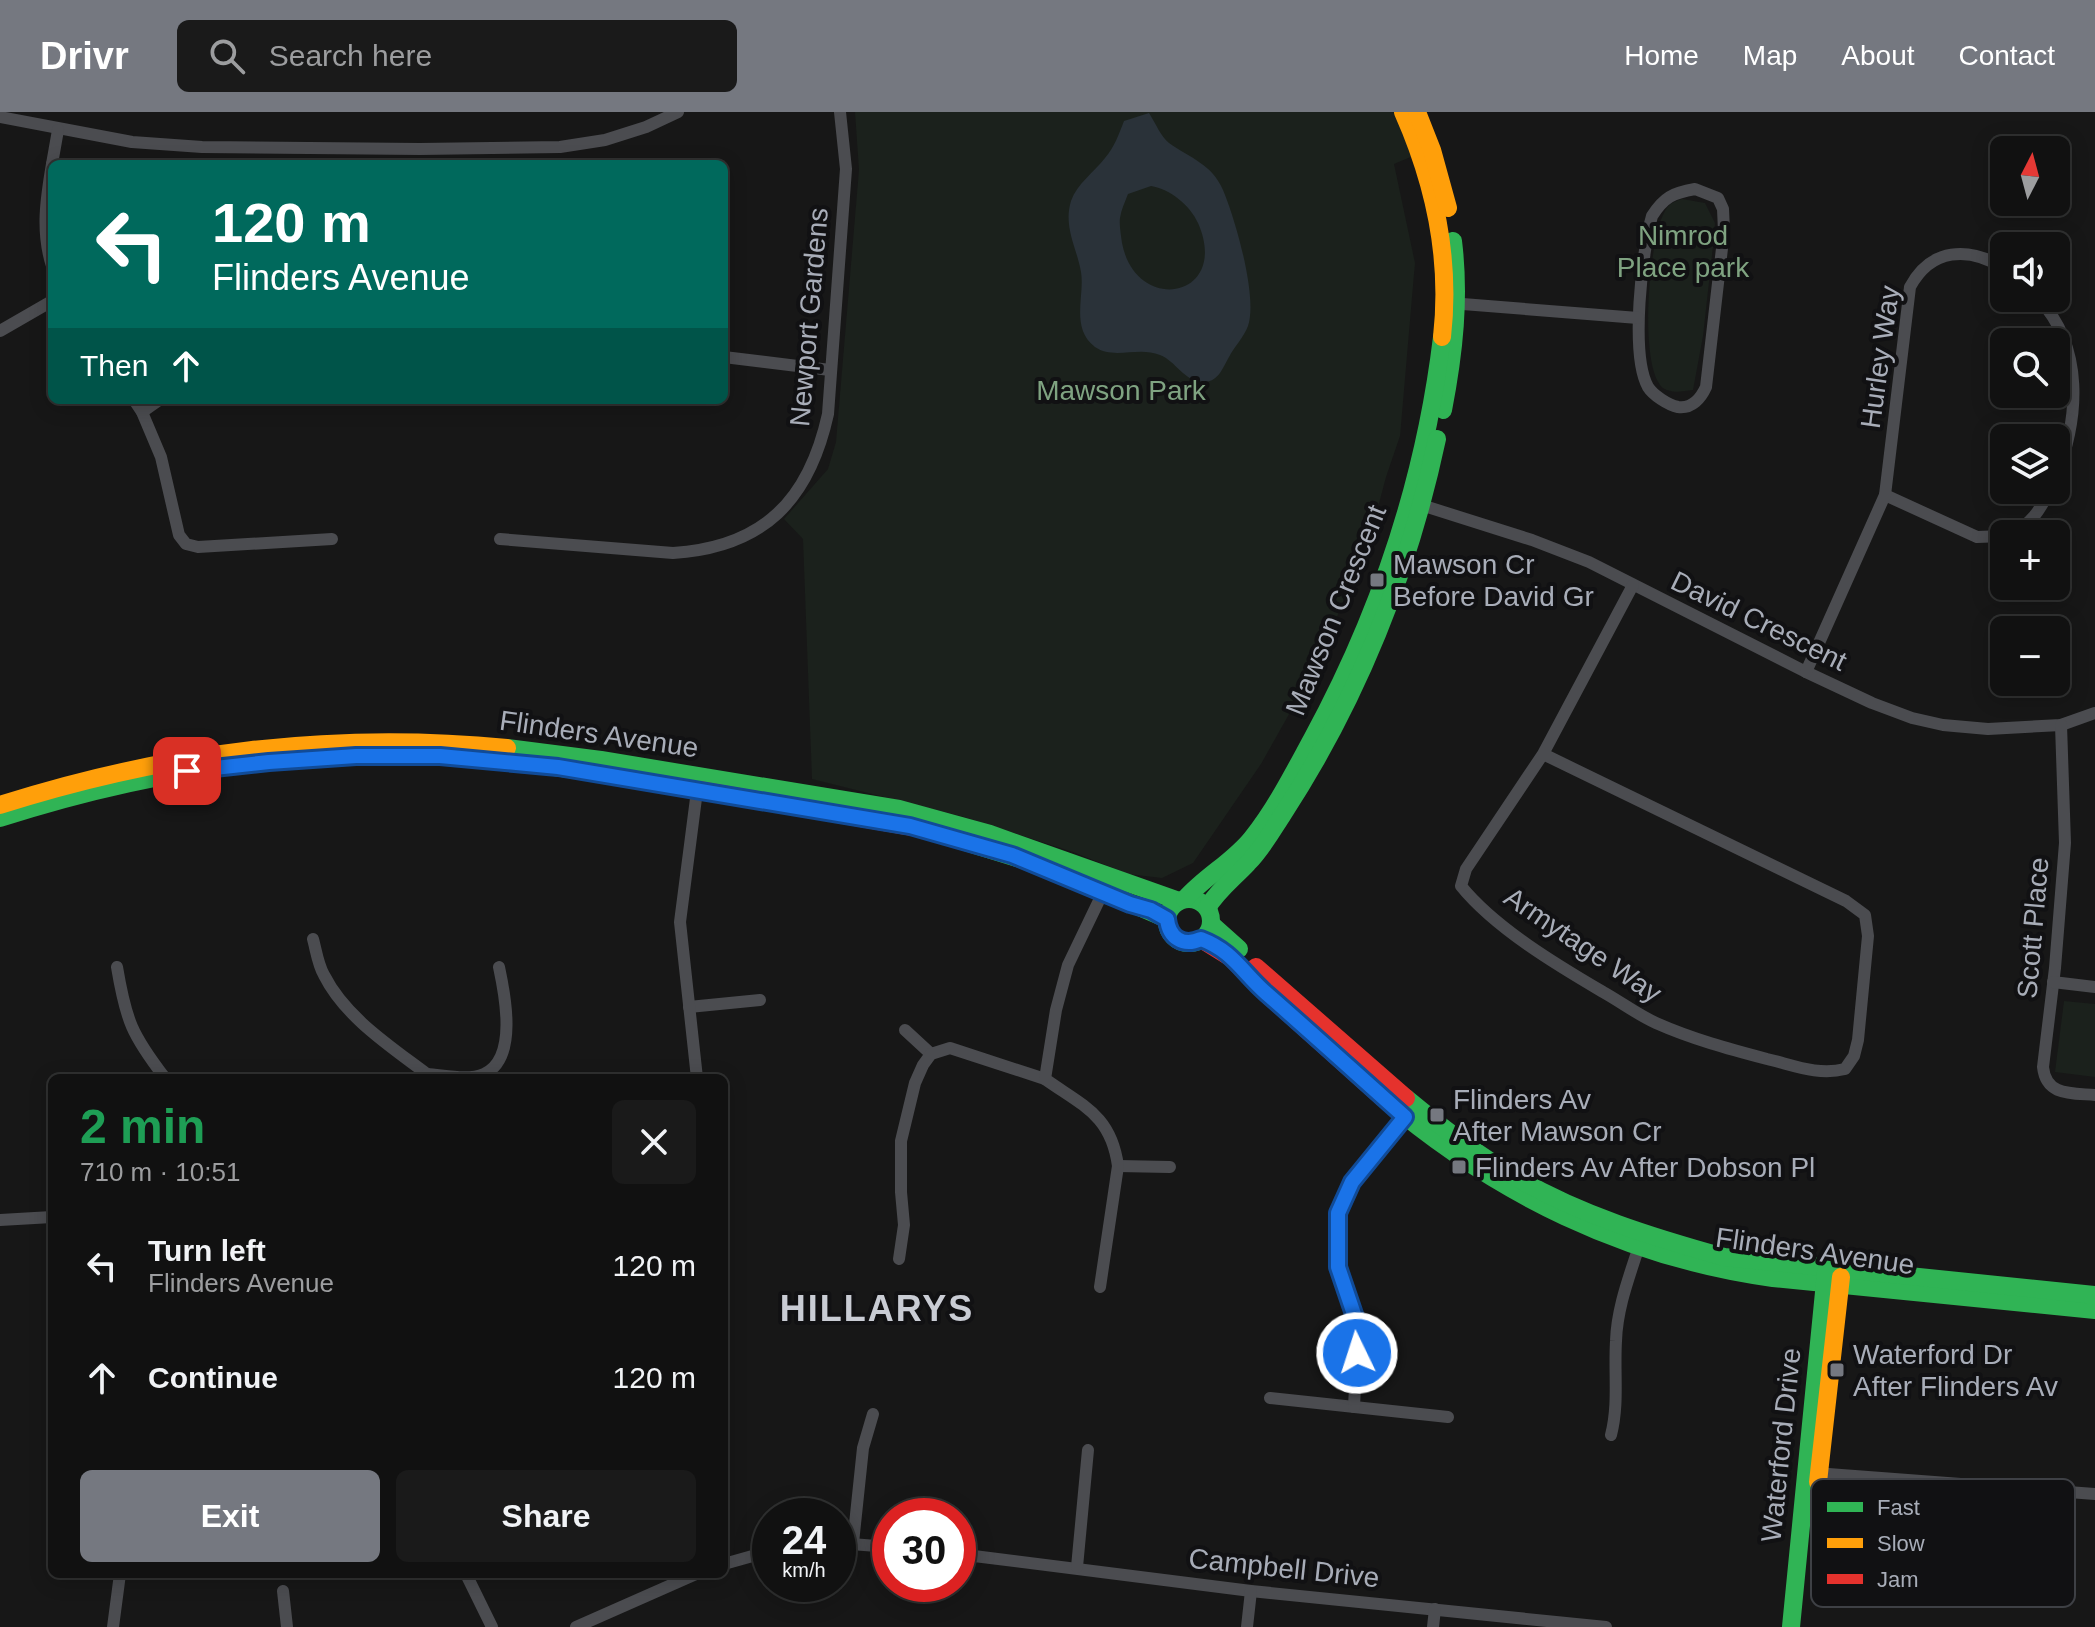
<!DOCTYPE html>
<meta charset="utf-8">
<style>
body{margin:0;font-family:Helvetica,sans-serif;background:#1a1a1a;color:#f1f3f6;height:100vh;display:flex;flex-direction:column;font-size:30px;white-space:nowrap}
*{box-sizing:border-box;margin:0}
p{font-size:26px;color:#9c9d9f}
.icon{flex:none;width:44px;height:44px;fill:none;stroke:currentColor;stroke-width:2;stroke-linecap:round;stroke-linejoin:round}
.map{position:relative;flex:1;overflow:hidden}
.panel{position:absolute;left:48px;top:962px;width:680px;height:504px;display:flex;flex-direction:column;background:#111;border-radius:12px;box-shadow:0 4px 20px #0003,0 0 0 2px #303131}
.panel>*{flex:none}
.guide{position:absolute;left:48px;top:48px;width:680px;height:244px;border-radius:12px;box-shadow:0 4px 20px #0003,0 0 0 2px #303131;background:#00695c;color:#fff;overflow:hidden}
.needle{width:52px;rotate:6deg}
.tools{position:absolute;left:1990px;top:24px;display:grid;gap:16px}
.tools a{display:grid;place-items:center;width:80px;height:80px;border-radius:12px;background:#111;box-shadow:0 4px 20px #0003,0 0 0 2px #303131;font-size:40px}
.speed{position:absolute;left:752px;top:1386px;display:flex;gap:16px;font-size:40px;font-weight:700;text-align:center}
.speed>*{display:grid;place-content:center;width:104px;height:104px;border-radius:50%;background:#111;box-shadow:0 4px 20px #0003,0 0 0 2px #303131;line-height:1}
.speed small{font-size:20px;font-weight:400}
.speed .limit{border:12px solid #d22;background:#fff;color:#111}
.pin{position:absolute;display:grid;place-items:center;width:68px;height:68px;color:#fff;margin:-34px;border-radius:16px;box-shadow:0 4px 12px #0006}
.me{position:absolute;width:88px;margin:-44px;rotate:356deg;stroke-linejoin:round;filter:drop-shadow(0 0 6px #0008)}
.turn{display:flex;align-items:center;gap:28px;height:168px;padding:0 32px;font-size:36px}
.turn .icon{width:104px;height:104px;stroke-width:2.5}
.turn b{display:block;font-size:56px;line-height:68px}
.then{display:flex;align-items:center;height:76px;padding:0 32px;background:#0003;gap:16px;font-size:30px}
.round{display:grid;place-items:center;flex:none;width:84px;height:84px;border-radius:12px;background:#1a1a1a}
.overview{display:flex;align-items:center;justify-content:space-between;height:136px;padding:0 32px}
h1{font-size:48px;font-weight:600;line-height:60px;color:#1e9e55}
.cta{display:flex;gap:16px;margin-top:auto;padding:16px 32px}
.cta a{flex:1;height:92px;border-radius:12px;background:#757880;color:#fff;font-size:32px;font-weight:600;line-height:92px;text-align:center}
.cta a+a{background:#1a1a1a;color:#f1f3f6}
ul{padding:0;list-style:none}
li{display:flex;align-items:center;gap:24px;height:112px;padding:0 32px}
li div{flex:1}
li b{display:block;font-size:30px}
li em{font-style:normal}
header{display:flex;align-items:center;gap:48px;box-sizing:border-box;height:112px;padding:0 40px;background:#757880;color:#fff}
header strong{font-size:38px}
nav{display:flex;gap:44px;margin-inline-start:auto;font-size:28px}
.search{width:560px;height:72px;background:#1a1a1a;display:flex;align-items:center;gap:20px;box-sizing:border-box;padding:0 28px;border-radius:12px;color:#9c9d9f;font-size:30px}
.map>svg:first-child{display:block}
.green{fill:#1b211c}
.water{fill:#2a3239;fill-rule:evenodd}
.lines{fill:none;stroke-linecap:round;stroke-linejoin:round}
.street{stroke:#4b4c50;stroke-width:12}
.fast{stroke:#30b455;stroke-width:18}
.slow{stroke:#ff9f0a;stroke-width:18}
.jam{stroke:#e5322d;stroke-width:18}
.route-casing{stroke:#114b97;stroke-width:20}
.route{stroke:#1a73e8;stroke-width:14}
.poi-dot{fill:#757880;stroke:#111113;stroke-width:3}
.labels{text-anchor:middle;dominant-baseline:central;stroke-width:8;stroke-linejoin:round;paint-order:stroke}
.park-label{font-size:28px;fill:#7fa381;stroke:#111113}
.street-label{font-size:28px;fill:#a8adb8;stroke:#111113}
.poi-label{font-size:28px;fill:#a8adb8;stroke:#111113;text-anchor:start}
.district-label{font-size:36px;font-weight:bold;letter-spacing:2px;fill:#c9ccd4;stroke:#111113}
.key{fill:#111113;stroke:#3e4045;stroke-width:2}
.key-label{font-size:22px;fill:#a8adb8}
</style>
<header>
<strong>Drivr</strong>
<div class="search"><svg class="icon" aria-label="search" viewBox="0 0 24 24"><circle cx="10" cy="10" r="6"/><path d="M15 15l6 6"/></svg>Search here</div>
<nav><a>Home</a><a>Map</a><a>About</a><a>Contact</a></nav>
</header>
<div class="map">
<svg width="2095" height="1515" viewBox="0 0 2095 1515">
<rect width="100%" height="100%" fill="#171717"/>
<!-- green -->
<g class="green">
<path d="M855,0H1395L1413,44L1394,52L1415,151L1400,324L1386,365L1368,433L1315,556L1261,652L1193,751L1162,766L1128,762L1073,740L964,705L812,667L803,427L784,407L828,357L836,330L859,58Z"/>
<path d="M1682,87L1705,91L1715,111L1714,125L1703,224L1693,278C1683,279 1672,282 1663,276C1638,255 1649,128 1664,101C1668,92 1673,90 1682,87Z"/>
<path d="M2064,889L2095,892V965L2055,960Z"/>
</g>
<!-- water -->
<path class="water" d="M1149,1C1155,10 1161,25 1169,31C1190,46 1212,52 1223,78C1235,106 1258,185 1248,214C1244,225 1234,235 1229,245C1223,255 1219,269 1205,270C1185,271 1176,249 1160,243C1138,234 1114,248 1095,235C1070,216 1085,184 1081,160C1077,136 1063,115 1071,89C1077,72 1094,60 1105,46C1114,36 1119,22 1124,9ZM1151,74C1170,77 1190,93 1198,111C1231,186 1136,204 1122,131C1121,123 1119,113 1120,106C1121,98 1125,90 1128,82Z"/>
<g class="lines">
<!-- street -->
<g class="street">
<path d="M0,5L132,30L202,35L420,37L560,35L605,28L646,15L678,0"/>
<path d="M52,52C46,87 41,120 52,154"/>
<path d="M52,52L58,18"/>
<path d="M1695,77L1718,86L1723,97L1724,119L1706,275C1701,286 1692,297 1678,295C1668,293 1653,283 1648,275C1630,243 1642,139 1652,104C1664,85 1673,81 1695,77Z"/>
<path d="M2038,186C2085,236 2079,307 2056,365"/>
<path d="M1450,191L1638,206"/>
<path d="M0,219L52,189"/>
<path d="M724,245L830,258"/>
<path d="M134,288L142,300L161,345L179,423L186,432L198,435L332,427"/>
<path d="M142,300L159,288"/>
<path d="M1885,383L1977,425L2004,424"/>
<path d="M1415,391L1532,428L1589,450L1806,560L1872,591L1912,606L1943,613L1988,617L2061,613L2095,601"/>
<path d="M2010,422C2031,413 2040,398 2050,378"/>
<path d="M500,427L673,441C764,435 809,388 828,302L846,57L840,0"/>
<path d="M1806,560L1885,383L1910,175C1931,136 1968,134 2004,156"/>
<path d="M2061,613L2065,731L2055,856L2043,955C2046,984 2071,981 2095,983"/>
<path d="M1543,642L1846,789L1865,803L1868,824L1858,928L1854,944L1845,957C1818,964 1793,953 1767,947C1729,937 1692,927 1656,911C1638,903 1621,890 1603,880C1557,853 1495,816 1461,774L1466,757L1543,642L1633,473"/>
<path d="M313,827C316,838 318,853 324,863C345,905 390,934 427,962V966"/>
<path d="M117,855C126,909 132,923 165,966"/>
<path d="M2053,870L2095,875"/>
<path d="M689,895L760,888"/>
<path d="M905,918L931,942"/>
<path d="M427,962C444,963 468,969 484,962C518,947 505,883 499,855"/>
<path d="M697,966L680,810L698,671"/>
<path d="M1118,1054L1170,1055"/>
<path d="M0,1108L52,1105"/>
<path d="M899,1147L904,1113L901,1080V1029L915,971L923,953L931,942L950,936L1045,967"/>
<path d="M1100,1175L1118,1054C1111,1003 1083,994 1045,967L1056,898L1068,853L1105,776"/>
<path d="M1270,1286L1448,1305"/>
<path d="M1354,1295L1358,1214L1338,1155V1101L1352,1070L1409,1000"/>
<path d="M1611,1323C1619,1292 1614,1261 1616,1229C1617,1195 1630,1163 1640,1131"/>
<path d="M1815,1361L2095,1382"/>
<path d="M838,1431L890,1435"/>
<path d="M853,1431L863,1336L873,1302"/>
<path d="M958,1442L1251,1479L1606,1515"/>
<path d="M724,1452L770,1439"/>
<path d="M1077,1455L1088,1338"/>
<path d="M466,1462L492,1515"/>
<path d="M283,1479L287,1515"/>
<path d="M113,1515L120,1462"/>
<path d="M576,1515L696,1462"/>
<path d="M1247,1515L1251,1479"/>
<path d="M1433,1515L1435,1497"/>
</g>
<!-- fast -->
<g class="fast">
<path d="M1443,298C1454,241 1460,186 1453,129"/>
<path d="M507,636L601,648L899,697L990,722L1179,789"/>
<path d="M0,706C149,658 303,635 460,645C541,651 621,664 700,678"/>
<path d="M923,717L1046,755L1167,807"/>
<circle cx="1189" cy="809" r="22"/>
<path d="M1185,787C1205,764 1233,750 1252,726C1276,696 1294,660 1312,627C1380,502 1425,367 1442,225"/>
<path d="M1207,796C1218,778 1234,766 1248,751C1262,737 1272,719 1283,702C1357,589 1409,459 1437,327"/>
<path d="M1211,812L1239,837"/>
<path d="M1383,986C1495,1082 1627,1146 1773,1166L2095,1198"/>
<path d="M1406,986C1441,1015 1477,1043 1517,1066C1581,1103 1652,1125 1724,1145L2095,1183"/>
<path d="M1791,1515L1826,1160"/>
</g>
<!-- slow -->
<g class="slow">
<path d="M1403,0C1435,72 1451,146 1442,225"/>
<path d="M1417,0L1432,38L1448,96"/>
<path d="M0,693C167,640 332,619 507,636"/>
<path d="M1818,1370L1841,1165"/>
</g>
<!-- jam -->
<g class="jam">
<path d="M700,678L923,717"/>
<path d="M1201,827L1230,845L1269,884L1383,986"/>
<path d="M1256,855L1406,986"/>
</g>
</g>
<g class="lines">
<defs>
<path id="route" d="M187,659L269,650L356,644H440L558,655L910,714L1012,743L1130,792L1151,798L1167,807C1169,826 1183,835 1201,827C1233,839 1242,860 1266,881C1313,922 1359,964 1405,1005L1352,1070L1338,1101V1155L1358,1214L1357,1241"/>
</defs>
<!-- route casing -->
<use href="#route" class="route-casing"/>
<!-- route -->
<use href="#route" class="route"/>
</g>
<!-- markers -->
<g class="poi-dot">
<rect x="1369" y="460" width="16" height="16" rx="4"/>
<rect x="1429" y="995" width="16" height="16" rx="4"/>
<rect x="1451" y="1047" width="16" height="16" rx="4"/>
<rect x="1829" y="1250" width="16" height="16" rx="4"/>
</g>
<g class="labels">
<!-- park labels -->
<g class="park-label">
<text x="1683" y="123">Nimrod<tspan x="1683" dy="32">Place park</tspan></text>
<text x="1121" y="278">Mawson Park</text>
</g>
<!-- street labels -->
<g class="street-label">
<text transform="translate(809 205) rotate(-85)">Newport Gardens</text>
<text transform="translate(1880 245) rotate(-82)">Hurley Way</text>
<text transform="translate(1336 498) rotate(-68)">Mawson Crescent</text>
<text transform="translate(1759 509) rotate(26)">David Crescent</text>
<text transform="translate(599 622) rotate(8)">Flinders Avenue</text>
<text transform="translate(2033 816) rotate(-85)">Scott Place</text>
<text transform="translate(1583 833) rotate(34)">Armytage Way</text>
<text transform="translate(1815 1139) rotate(8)">Flinders Avenue</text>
<text transform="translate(1781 1333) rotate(-84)">Waterford Drive</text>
<text transform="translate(1284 1456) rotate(6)">Campbell Drive</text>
</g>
<!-- poi labels -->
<g class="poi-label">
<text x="1393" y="452">Mawson Cr<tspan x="1393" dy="32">Before David Gr</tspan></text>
<text x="1453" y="987">Flinders Av<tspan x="1453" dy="32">After Mawson Cr</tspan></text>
<text x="1475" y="1055">Flinders Av After Dobson Pl</text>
<text x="1853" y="1242">Waterford Dr<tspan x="1853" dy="32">After Flinders Av</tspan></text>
</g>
<!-- district labels -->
<g class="district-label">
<text x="877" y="1196">HILLARYS</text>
</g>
</g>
<!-- legend -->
<rect x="1811" y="1367" width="264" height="128" rx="12" class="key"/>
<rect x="1827" y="1390" width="36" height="10" fill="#30b455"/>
<rect x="1827" y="1426" width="36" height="10" fill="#ff9f0a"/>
<rect x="1827" y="1462" width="36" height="10" fill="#e5322d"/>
<g class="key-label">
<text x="1877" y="1403">Fast</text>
<text x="1877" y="1439">Slow</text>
<text x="1877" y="1475">Jam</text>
</g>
</svg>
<div class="tools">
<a><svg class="needle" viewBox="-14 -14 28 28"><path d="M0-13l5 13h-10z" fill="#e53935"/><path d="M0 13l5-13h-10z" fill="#9c9d9f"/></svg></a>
<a><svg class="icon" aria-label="sound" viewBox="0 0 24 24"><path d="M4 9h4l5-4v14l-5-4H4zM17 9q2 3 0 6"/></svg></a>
<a><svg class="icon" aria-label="search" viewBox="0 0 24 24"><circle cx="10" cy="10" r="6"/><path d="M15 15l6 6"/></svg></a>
<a><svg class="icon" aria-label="layers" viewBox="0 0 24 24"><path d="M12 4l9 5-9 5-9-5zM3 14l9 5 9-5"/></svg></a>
<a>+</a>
<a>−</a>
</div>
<div class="speed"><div>24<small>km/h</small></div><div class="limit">30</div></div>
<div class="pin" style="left:187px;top:659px;background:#d93025"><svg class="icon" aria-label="arrive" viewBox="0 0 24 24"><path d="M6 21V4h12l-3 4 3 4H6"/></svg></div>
<svg class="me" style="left:1357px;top:1241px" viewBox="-20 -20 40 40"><circle r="17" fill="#1a73e8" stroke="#fff" stroke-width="3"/><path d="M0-11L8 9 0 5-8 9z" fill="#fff"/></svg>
<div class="guide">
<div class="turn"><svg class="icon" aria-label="left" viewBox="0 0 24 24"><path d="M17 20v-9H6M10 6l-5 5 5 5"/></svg><div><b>120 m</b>Flinders Avenue</div></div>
<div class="then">Then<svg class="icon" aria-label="ahead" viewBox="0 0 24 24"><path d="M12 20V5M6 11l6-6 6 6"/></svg></div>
</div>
<section class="panel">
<div class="overview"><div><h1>2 min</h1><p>710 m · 10:51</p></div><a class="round"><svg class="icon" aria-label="close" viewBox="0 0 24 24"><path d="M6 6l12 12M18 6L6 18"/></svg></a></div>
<ul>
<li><svg class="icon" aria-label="left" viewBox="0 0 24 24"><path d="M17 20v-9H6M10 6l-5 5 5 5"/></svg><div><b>Turn left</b><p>Flinders Avenue</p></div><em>120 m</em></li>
<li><svg class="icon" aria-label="ahead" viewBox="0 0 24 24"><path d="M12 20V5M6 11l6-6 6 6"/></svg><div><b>Continue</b></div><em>120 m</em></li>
</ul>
<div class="cta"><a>Exit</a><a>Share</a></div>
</section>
</div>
